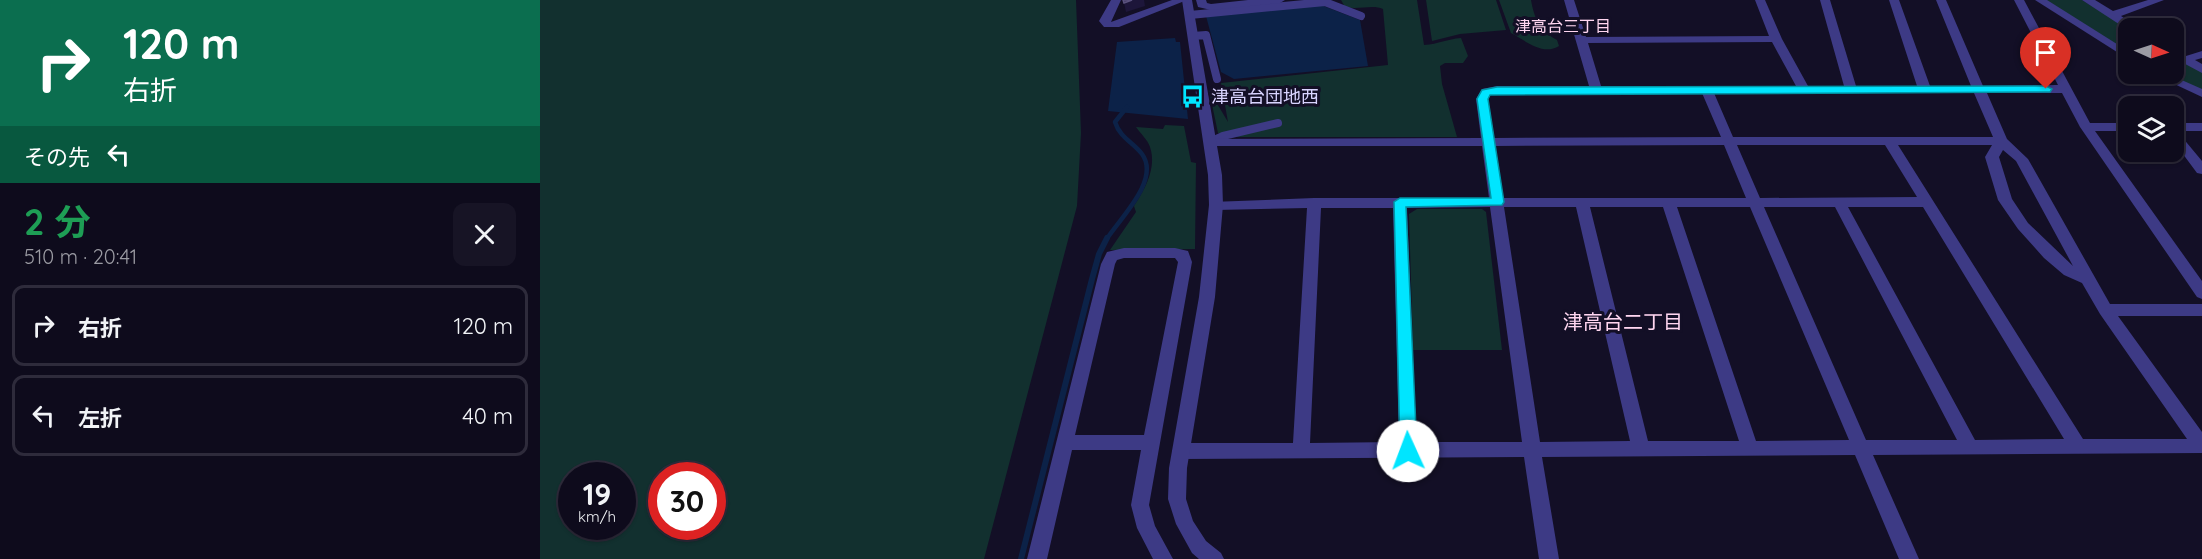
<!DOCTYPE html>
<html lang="ja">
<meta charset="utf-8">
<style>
body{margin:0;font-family:Quicksand,"Noto Sans JP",sans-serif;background:#171425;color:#f1f3f6;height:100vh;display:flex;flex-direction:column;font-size:22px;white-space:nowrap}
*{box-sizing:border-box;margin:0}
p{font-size:20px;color:#9b9ba3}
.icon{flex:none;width:33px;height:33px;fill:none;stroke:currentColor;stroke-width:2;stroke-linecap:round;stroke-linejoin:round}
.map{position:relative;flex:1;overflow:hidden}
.panel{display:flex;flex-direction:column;background:#0e0b1c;width:540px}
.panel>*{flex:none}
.top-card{background:#0b6e4f;color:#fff;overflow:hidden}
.needle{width:39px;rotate:93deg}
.buttons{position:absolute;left:1578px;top:18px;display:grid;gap:12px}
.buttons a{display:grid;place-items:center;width:66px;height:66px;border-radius:12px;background:#0e0b1c;box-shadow:0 2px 4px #0004,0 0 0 2px #2e2b3b;font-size:30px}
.speed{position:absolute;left:18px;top:462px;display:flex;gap:12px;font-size:30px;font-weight:700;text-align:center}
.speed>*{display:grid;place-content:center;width:78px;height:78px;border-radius:50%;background:#0e0b1c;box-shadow:0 2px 4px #0004,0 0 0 2px #2e2b3b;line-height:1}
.speed small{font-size:15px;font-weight:400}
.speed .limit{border:9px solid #d22;background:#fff;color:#111}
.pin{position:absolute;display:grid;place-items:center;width:51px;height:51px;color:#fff;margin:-62px -26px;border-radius:50% 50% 50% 0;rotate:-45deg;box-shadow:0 0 6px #0007}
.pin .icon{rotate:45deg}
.me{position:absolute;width:66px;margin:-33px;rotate:358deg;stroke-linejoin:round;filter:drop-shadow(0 0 4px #0008)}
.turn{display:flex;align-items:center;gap:21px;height:126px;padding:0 24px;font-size:27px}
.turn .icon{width:78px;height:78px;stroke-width:2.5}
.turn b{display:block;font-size:42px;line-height:51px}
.then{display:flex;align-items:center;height:57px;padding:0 24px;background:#0003;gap:12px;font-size:22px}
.round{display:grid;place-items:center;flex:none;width:63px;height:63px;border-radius:12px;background:#171425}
.overview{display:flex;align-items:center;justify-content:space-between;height:102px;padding:0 24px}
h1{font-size:36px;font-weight:700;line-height:45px;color:#1e9e55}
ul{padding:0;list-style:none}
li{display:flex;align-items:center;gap:18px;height:81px;margin:0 12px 9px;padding:0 12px;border:3px solid #2e2b3b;border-radius:12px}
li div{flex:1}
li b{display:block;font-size:22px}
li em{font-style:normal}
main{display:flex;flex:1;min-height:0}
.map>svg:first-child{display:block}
.green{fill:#12302f;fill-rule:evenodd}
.water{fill:#0c2248}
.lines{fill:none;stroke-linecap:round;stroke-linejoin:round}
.stream-far1{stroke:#0c2248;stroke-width:4.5}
.stream{stroke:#0c2248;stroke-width:6}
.service{stroke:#3d3a85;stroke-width:8}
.minor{fill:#3d3a85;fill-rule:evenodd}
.tertiary{fill:#3d3a85;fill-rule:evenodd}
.shaded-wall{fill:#1d163a}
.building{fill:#433a66;stroke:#5a527e;stroke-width:1.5}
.route{fill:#00e5ff;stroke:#0095a6;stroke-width:1.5}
.labels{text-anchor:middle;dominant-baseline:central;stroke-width:6;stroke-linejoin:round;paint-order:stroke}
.far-neighbourhood-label{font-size:16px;fill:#ffd6f0;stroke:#130f26}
.poi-label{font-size:18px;fill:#d9d4ff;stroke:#130f26;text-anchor:start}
.neighbourhood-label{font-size:20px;fill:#ffd6f0;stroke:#130f26}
</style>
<main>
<section class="panel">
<div class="top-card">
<div class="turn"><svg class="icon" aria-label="right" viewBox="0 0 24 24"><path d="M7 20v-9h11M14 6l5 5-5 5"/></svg><div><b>120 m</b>右折</div></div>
<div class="then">その先<svg class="icon" aria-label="left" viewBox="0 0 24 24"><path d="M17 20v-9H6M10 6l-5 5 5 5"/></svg></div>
</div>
<div class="overview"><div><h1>2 分</h1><p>510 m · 20:41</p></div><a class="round"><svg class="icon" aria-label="close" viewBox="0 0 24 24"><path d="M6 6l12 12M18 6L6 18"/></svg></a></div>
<ul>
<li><svg class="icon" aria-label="right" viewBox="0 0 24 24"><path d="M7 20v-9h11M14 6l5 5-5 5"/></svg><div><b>右折</b></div><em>120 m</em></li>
<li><svg class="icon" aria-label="left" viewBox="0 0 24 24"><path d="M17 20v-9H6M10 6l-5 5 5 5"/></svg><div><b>左折</b></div><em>40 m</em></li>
</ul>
</section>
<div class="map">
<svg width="1662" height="559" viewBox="0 0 1662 559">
<rect width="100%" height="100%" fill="#130f26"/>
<!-- green -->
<g class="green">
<path d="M0,0H536L541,133L537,206L444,559H0ZM32,476H82V526H32ZM122,476H172V526H122Z"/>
<path d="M801,0H877L884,45C899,44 907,39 921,38L928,56L923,63H905L900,66L902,84L917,137H692L678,133L669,90L688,122L681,83L848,65L843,9C833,4 819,10 805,7Z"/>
<path d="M886,0H956L966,30L920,34L892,41Z"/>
<path d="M959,0H991C994,18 1000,31 1017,40L1019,46C1003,56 986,41 971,33Z"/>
<path d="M1504,0H1542L1588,28V53Z"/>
<path d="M1634,56L1662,71V91L1624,74H1634Z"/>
<path d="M625,125L644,126L651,162L656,163L655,249L570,250L596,212L594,206C605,189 617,168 610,147C608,140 600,133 596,127L623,129Z"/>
<path d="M877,209H942L946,212L962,350H873L869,214Z"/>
</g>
<!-- water -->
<g class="water">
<path d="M781,5L820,20L828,66L694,79L681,72L666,16Z"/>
<path d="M635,38L636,42H640L648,119L568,111L577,42Z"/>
</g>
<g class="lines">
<!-- stream-far1 -->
<path class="stream-far1" d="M566,240C579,219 621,180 602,154C593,142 580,138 575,122L587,107"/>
<!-- stream -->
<path class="stream" d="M481,559L552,279L559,254L567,238"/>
<!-- service -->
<g class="service">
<path d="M650,15L785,2L821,16"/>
<path d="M653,36L666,35L677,79"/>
<path d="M670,142L683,136L738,123"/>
</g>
<!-- minor -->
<g class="minor">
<path d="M571,0H581L571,22L632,0H647L579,27H564L559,21Z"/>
<path d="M656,0H666L667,3L671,4L708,0H745L740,3L671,10L658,7Z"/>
<path d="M1024,0H1034L1046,37L1229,36L1215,0H1225L1242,39L1268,86H1304L1280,0H1290L1316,86H1377L1349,0H1359L1390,86H1431L1396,0H1406L1443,86L1518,85L1474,0H1484L1550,123H1588V131H1555L1662,281V299L1657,297L1540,127L1522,93H1447L1467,139L1488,159L1570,304H1662V316H1578L1662,432V453L1333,455L1379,559H1359L1315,455L1002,457L1019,559H999L984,457L641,459L635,456L632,451L635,446L641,443H753L767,208L676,210L671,208L669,205L671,202L774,198H949L942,146H670L665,145L664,142L665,139L941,138L936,99L942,89L957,86H1049ZM1232,42L1256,86H1061L1048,43ZM1052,93H1162L1181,137L954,138L948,99L950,95ZM1174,93H1434L1453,137H1193ZM1184,145L1206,198H963L955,146ZM1197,145H1345L1377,197L1220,198ZM1358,145H1452L1445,157L1458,200L1478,229L1504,258L1524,275L1542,283L1560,314L1647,439H1543ZM1463,150L1476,161L1533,266L1488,223L1472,199L1459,157ZM950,207L982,442H876L867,208ZM964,207H1036L1090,441L1000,442ZM1050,207H1123L1199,441H1108ZM1137,207H1210L1309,440L1216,441ZM1224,207H1295L1417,440H1326ZM1308,207H1383L1524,439L1435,440ZM781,208H853L859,442L770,443Z"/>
<path d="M1495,0H1507L1588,51V59Z"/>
<path d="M1542,0H1555L1573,11L1608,0H1624L1581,16L1599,28L1588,30Z"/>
<path d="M1634,51L1646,56L1662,51V58L1655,60L1662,64V73L1634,58Z"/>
<path d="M1613,74H1628L1662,89V97Z"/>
<path d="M1634,123H1662V131H1637L1662,161V174L1657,173L1634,142Z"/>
<path d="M584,248H635L648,251L652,262L609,505L615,526L633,559H613L597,528L591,505L601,450H532L507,559H487L561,264L567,252ZM584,258H635L638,262L604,435H535L575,264L577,260Z"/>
</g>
<!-- tertiary -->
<path class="tertiary" d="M642,0H652L682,175L683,205L675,297L647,468L646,499L653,521L666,541L681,553L684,559H659L652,553L636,524L628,499L629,468L659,297L669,205L668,175Z"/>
</g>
<!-- shaded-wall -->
<path class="shaded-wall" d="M592,0H604L605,6L586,12L584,3Z"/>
<!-- building -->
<path class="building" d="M583,0H592L584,3Z"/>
<!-- route -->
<path class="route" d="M1506,86L1512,89L1510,92L950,95L948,99L964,202L962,205L866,207L877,451L874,455L868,457L863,455L860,451L854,202L860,198H951L937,99L942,90L957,87Z"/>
<!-- icons -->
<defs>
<symbol id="bus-bare" viewBox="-9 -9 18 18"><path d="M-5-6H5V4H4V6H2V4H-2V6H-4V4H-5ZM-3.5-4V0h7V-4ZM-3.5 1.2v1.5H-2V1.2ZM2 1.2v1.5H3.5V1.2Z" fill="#00e5ff" stroke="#130f26" stroke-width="2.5" paint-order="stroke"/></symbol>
</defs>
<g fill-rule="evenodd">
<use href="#bus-bare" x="636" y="80" width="33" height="33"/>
</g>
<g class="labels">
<!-- far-neighbourhood labels -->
<g class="far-neighbourhood-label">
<text x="1023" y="26">津高台三丁目</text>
</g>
<!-- poi labels -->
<g class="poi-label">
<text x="671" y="96">津高台団地西</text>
</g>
<!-- neighbourhood labels -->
<g class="neighbourhood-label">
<text x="1083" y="321">津高台二丁目</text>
</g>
</g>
</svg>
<div class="buttons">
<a><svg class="needle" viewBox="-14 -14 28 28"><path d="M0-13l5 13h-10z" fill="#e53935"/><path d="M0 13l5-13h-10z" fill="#9b9ba3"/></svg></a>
<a><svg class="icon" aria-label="layers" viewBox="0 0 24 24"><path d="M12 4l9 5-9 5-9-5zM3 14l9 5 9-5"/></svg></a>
</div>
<div class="speed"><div>19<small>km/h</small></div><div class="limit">30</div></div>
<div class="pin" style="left:1506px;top:89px;background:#d93025"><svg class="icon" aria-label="arrive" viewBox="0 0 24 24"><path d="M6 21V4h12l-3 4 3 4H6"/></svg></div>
<svg class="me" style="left:868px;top:451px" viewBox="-20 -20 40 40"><circle r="19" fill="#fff"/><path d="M0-13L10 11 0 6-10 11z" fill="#00e5ff"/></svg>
</div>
</main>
